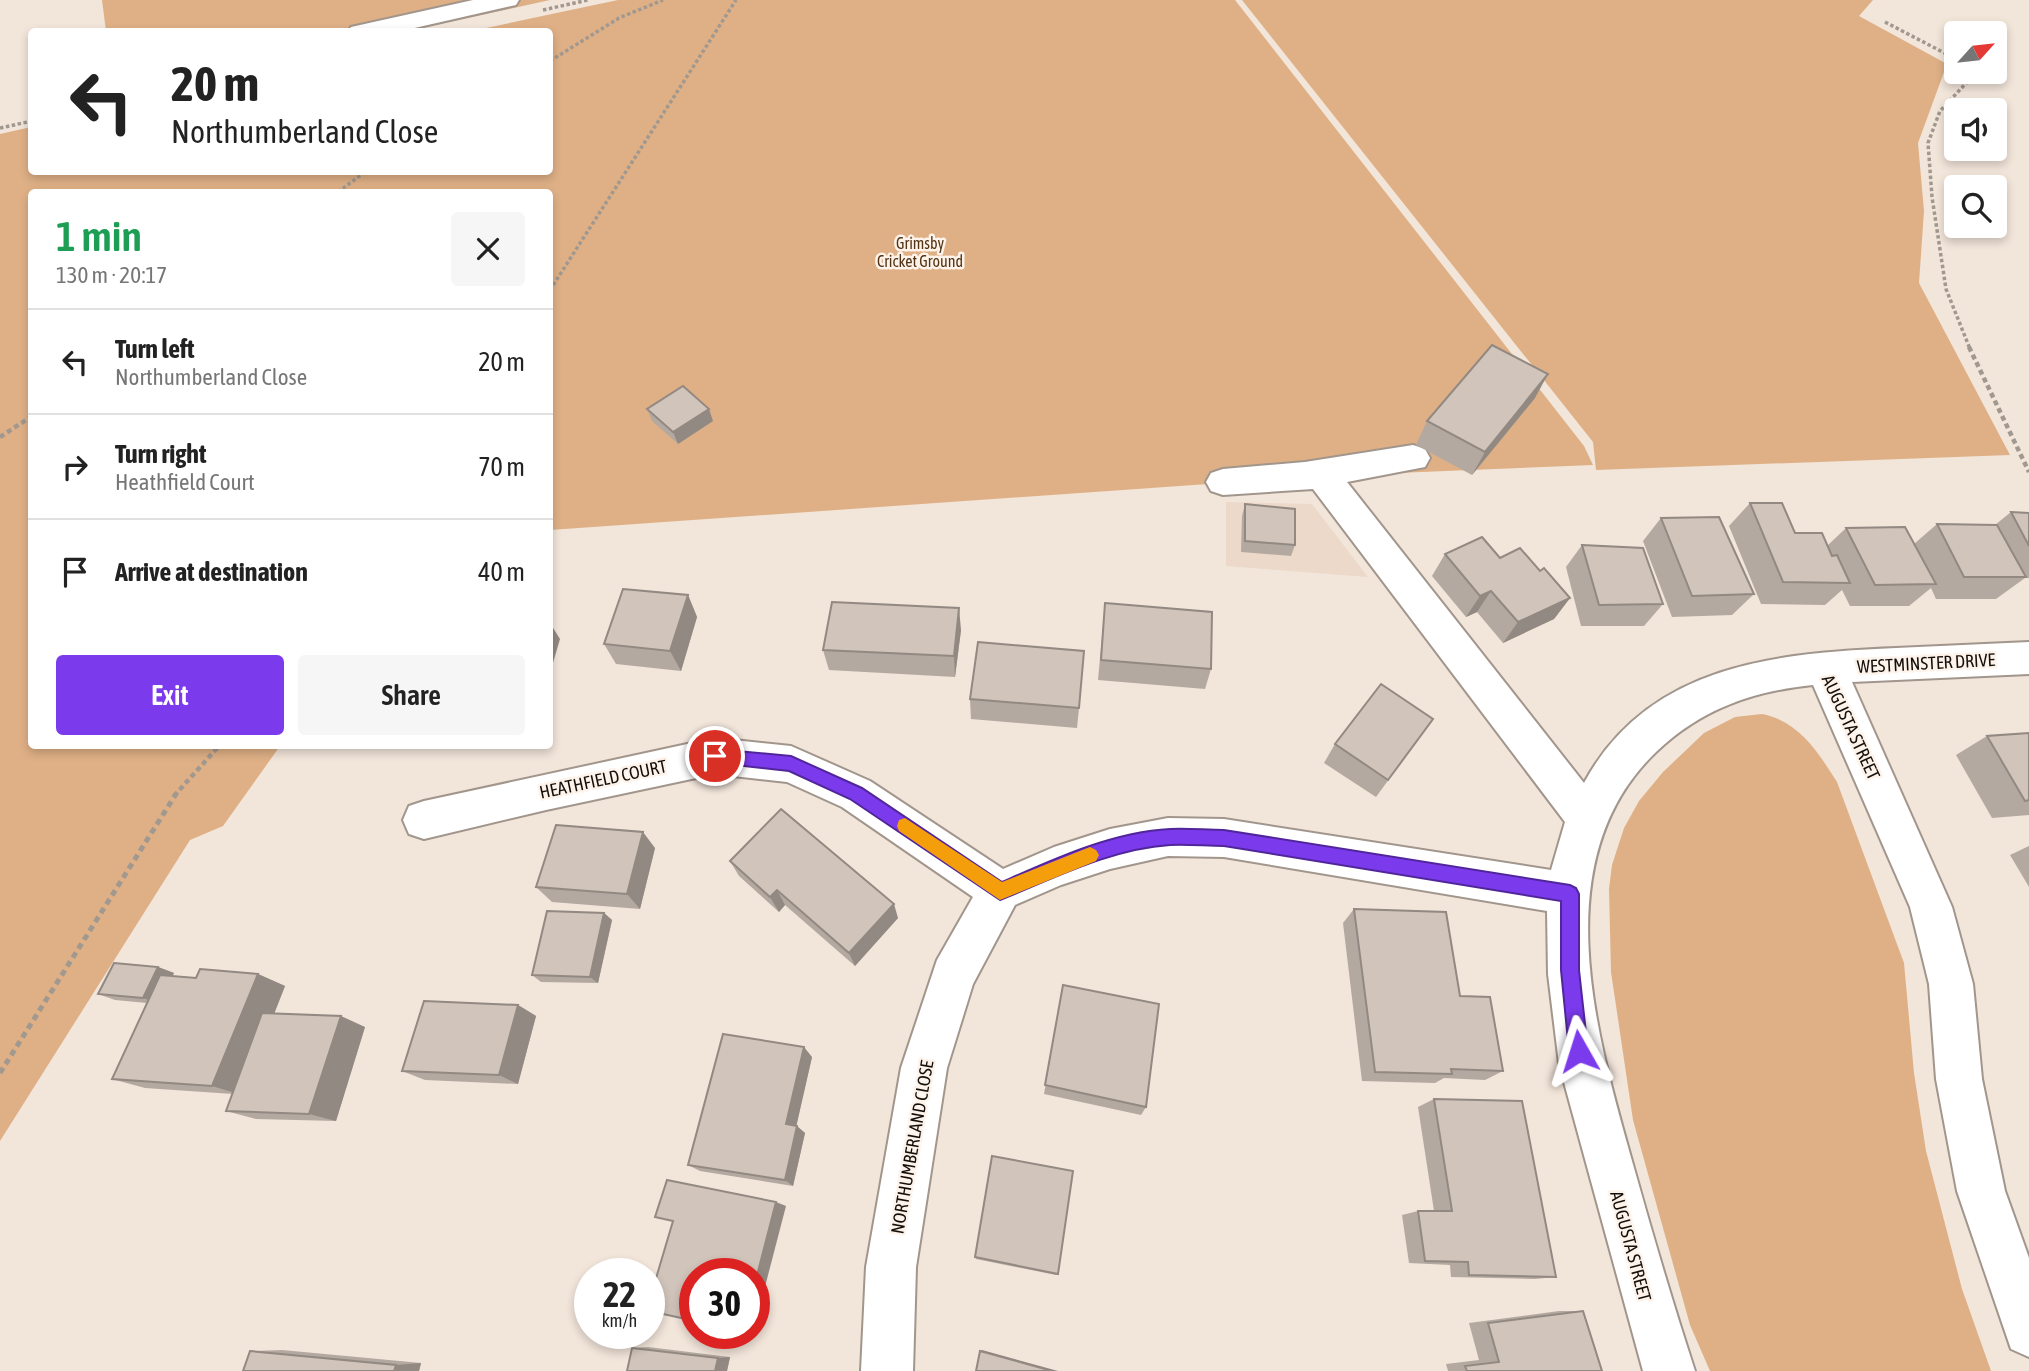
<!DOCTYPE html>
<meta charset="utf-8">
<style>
body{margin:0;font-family:"Asap Condensed",sans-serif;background:#f6f6f6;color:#222;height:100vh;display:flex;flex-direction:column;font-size:26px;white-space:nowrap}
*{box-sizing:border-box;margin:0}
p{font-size:23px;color:#767676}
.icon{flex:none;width:38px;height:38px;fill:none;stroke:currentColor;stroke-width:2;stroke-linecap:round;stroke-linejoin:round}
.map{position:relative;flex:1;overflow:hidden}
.side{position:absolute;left:28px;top:189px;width:525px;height:560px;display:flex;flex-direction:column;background:#fff;border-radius:7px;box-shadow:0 4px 10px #0003}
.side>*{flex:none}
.guide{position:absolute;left:28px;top:28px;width:525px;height:147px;border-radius:7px;box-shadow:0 4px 10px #0003;background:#fff;color:#222;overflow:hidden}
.needle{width:46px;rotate:63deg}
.controls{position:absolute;left:1944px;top:21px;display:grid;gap:14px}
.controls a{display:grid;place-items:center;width:63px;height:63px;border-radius:7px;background:#fff;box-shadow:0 4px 10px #0003;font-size:35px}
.speed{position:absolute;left:574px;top:1258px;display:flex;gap:14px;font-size:35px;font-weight:700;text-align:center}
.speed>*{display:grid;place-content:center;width:91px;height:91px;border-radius:50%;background:#fff;box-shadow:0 4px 10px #0003;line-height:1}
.speed small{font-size:18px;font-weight:400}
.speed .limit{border:10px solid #d22;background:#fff;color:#111}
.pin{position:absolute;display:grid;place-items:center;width:60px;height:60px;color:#fff;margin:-30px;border:4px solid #fff;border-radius:50%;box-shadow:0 2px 7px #0007}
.me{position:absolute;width:77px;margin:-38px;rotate:354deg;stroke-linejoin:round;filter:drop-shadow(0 0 5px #0008)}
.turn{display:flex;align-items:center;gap:24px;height:147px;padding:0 28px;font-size:32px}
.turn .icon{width:91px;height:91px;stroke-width:2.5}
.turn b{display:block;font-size:49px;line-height:60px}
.round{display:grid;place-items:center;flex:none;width:74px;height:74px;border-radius:7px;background:#f6f6f6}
.overview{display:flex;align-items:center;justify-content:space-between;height:119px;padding:0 28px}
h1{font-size:42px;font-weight:600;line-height:52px;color:#1e9e55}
.button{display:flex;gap:14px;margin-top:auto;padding:14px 28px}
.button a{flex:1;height:80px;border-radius:7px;background:#7c3aed;color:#fff;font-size:28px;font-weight:600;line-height:80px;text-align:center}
.button a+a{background:#f6f6f6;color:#222}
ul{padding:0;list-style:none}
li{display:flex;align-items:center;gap:21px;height:105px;padding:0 28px;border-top:2px solid #e0e0e0}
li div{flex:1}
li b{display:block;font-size:26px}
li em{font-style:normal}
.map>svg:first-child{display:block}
.built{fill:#ecd9c9}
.green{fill:#dfb086}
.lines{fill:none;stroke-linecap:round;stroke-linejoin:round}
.minor-casing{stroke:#a2968c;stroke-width:4}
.path-far2{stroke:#a1988f;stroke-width:3.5;stroke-dasharray:3.5 2.5;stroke-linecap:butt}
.path-far1{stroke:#a1988f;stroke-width:4.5;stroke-dasharray:5 3.5;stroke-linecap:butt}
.path{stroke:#a1988f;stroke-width:5;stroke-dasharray:6 4.5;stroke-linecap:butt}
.minor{fill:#fff;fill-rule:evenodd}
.wall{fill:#b4a9a0}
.shaded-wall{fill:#928982}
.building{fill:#d1c4ba;stroke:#928982;stroke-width:2}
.route{fill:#7c3aed;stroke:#51269a;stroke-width:2}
.slow{fill:#f59e0b}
.labels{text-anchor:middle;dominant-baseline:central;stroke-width:5;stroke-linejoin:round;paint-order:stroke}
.far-park-label{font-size:16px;fill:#523314;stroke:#fef3ea}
.street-label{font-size:18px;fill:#130f0b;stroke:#fef3ea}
</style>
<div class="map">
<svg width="2029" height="1371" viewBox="0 0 2029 1371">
<rect width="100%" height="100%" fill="#f2e5da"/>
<!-- built -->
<path class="built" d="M1226,502L1312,504L1368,577L1226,566Z"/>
<!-- green -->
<g class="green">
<path d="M102,0H550L403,32L106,31Z"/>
<path d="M618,0H1235L1584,446L1593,465L1323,476L550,530V192H32V746H280L223,826L190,840L0,1141V134L31,127L32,172H550V32L472,31Z"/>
<path d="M1242,0H1873L1859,16L1947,64L1918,143L1924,211L1919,283L2010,455L1596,470L1593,442Z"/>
<path d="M1762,714C1799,721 1818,752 1837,782L1904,963L1914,1073L1926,1151L1962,1289L1991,1371H1710L1690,1325L1633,1120L1611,972L1609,889L1612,865L1624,828L1639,801L1663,772L1704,733L1735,717Z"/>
</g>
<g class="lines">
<defs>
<g id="minor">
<path d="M473,0H519L516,5L397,32H348L351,27Z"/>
<path d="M1413,445L1425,449L1430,458L1425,467L1347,482L1584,783C1648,664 1777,653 1896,648C1940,646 1985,644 2029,642V674L1852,682L1952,907L1973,984L1982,1079L2005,1191L2029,1258V1357L2011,1349L1957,1191L1936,1079L1929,984L1910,907L1813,685C1753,691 1701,709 1656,752C1543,860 1597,1037 1634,1168C1653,1236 1673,1304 1695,1371H1643L1559,1064L1548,974L1547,911L1224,857L1168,856L1110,869L1061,885L1015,905L973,984L947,1068L916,1267L913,1371H861L866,1267L901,1068L937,960L973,897L842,807L787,782L715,774L546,810L424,839L409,834L403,820L409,806L424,801L715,738L791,746L870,781L1003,869L1054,847L1110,829L1168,818L1224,819L1551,870L1565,822L1313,489L1223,495L1211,491L1206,482L1211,473L1223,469L1305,462Z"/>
</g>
</defs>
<!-- minor casing -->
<use href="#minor" class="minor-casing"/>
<!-- path-far2 -->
<g class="path-far2">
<path d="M543,10L588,0"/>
<path d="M1885,22L1956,59"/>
<path d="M550,61L619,18L663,0"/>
<path d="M1966,72L1971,78L1940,111L1928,143L1932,197L1946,289L1970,349"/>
<path d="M0,128L32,121"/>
<path d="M338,192L365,172"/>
<path d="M550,290L736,0"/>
</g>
<!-- path-far1 -->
<g class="path-far1">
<path d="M1969,347L2029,472"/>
<path d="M0,437L32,416"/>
<path d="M174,796L219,746"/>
</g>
<!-- path -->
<path class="path" d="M0,1073L176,794"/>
<!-- minor -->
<use href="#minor" class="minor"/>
</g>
<!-- wall -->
<g class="wall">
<path d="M1535,398L1472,475L1416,445L1427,421Z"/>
<path d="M647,409L713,421L678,444L652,421Z"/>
<path d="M1750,503L1795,533L1827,546L1846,528L1914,544L1937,524L1995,525L2011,512L2029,513V578H2025L1996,599H1936L1931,588L1909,606H1850L1842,590L1825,605L1761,604L1729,526Z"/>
<path d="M1245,504L1295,545L1291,556L1241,552L1242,516Z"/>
<path d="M1661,518L1754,594L1732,615L1672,617L1643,541Z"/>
<path d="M1582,545L1663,604L1644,626H1581L1566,567Z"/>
<path d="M1445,554L1500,558L1540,571L1570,598L1554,619L1503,643L1477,612L1466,617L1432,576Z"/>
<path d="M688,595L697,617L681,671L616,664L604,644Z"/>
<path d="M1105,603L1211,669L1205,689L1098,680Z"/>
<path d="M961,630L955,677L829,670L823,650Z"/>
<path d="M970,699L1079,708L1077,728L971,719Z"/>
<path d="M1433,719L1376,797L1324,763L1335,744Z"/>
<path d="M2029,733V815L1992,818L1956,755L1987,736Z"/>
<path d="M2029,846V887L2010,855Z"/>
<path d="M655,848L640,909L552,902L536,887Z"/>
<path d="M730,861L898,918L855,966L785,905L779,912L739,876Z"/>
<path d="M1354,909L1460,996L1503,1071L1485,1080L1444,1078L1435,1083L1362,1081L1343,923Z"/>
<path d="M604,913L612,920L598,983L541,982L532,975Z"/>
<path d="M158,967L174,973L172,976L196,978L258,974L285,986L274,1014L365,1027L336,1121L256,1119L226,1111L233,1094L145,1088L112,1079L147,1003L115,1000L98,994Z"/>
<path d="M1063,985L1146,1107L1141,1115L1044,1094Z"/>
<path d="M518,1005L536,1016L518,1084L425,1080L402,1071Z"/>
<path d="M812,1057L796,1126L805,1133L793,1186L700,1171L688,1165Z"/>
<path d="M1434,1099L1556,1277L1535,1279L1451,1277L1450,1265L1409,1263L1402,1215L1418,1211H1434L1418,1107Z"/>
<path d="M975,1257L1058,1274L1056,1275L976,1259Z"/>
<path d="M1559,1311H1583L1602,1371H1448L1446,1364L1479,1360L1469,1323Z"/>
<path d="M648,1347L730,1357L727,1371L632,1348Z"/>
<path d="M282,1350L421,1363L419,1371H243L250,1351Z"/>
</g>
<!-- shaded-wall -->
<g class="shaded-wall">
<path d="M1548,374L1535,398L1472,475L1485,452Z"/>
<path d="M709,409L713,421L678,444L673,432Z"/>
<path d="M1491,591L1477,612L1466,617L1480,596Z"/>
<path d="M688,595L697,617L681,671L670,651Z"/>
<path d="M1570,598L1554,619L1503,643L1518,622Z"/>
<path d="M959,608L961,630L955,677L954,656Z"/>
<path d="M550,623L560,639L550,673Z"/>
<path d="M643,832L655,848L640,909L627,894Z"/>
<path d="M777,890L785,905L779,912L770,897Z"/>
<path d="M894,904L898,918L855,966L849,953Z"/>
<path d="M604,913L612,920L598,983L590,977Z"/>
<path d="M158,967L174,973L159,1004L143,998Z"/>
<path d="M258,974L285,986L242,1095L212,1086Z"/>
<path d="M518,1005L536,1016L518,1084L499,1075Z"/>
<path d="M341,1016L365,1027L336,1121L309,1114Z"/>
<path d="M804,1047L812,1057L795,1132L786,1124Z"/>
<path d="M797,1126L805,1133L793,1186L785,1180Z"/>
<path d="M776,1202L786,1206L754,1329V1287Z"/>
<path d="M982,1350L1058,1371H1052L980,1351Z"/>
<path d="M730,1357L727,1371H715L718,1358Z"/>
<path d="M421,1363L419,1371H394L396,1365Z"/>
</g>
<!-- building -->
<g class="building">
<path d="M1492,345L1548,374L1485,452L1427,421Z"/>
<path d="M683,386L709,409L673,432L647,409Z"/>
<path d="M1750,503H1782L1795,533H1822L1832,556L1837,555L1850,583L1783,582Z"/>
<path d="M1245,504L1295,509V545L1245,541Z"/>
<path d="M2011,512L2029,513V546Z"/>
<path d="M1719,517L1754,594L1692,596L1661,518Z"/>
<path d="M1937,524L1997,525L2026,577H1964Z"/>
<path d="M1905,527L1936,584L1875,585L1846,528Z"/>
<path d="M1482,537L1500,558L1520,548L1540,571L1544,568L1570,598L1518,622L1491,591L1480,596L1445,554Z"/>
<path d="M1582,545L1643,548L1663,604L1599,605Z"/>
<path d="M623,589L688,595L670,651L604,644Z"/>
<path d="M832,602L959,608L954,656L823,650Z"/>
<path d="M1105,603L1212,612L1211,669L1101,660Z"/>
<path d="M978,642L1084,651L1079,708L970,699Z"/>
<path d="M1381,684L1433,719L1388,780L1335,744Z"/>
<path d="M2029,733V800L2025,801L1987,736Z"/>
<path d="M781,809L894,904L849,953L777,890L770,897L730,861Z"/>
<path d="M556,825L643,832L627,894L536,887Z"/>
<path d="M1354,909L1446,912L1460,996L1490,997L1503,1071L1451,1069L1452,1074L1375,1072Z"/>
<path d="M547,911L604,913L590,977L532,975Z"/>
<path d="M114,963L158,967L143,998L98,994Z"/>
<path d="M200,969L258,974L212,1086L112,1079L160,975L196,978Z"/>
<path d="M1063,985L1159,1004L1146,1107L1045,1085Z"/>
<path d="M424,1001L518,1005L499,1075L402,1071Z"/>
<path d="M262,1013L341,1016L309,1114L226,1111Z"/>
<path d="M723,1034L804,1047L786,1124L797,1126L785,1180L688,1165Z"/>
<path d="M1434,1099L1522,1101L1556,1277L1469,1275L1468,1262L1425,1261L1418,1211H1452Z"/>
<path d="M992,1156L1073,1171L1058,1274L975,1257Z"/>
<path d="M667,1180L776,1202L754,1287V1274H695V1321L649,1311V1302L673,1221L655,1217Z"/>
<path d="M1583,1311L1602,1371H1467L1465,1366L1499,1362L1488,1323Z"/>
<path d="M632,1348L718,1358L715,1371H627Z"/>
<path d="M250,1351L396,1365L394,1371H243Z"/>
<path d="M980,1351L1052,1371H976Z"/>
</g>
<!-- route -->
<path class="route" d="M715,749L791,756L862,788L1002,882C1054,859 1112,832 1170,829C1188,828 1206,830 1224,830L1570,885L1576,888L1579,894V970L1588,1051L1586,1057L1579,1060L1572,1057L1569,1051L1561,970V901L1224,846C1206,846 1187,844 1170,845C1110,849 1055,878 1000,900L850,799L789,771L709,762L707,756L709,751Z"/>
<!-- slow -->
<path class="slow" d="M905,818L1002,882L1090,847L1096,850L1099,855L1096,861L1000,900L899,831L897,826L899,820Z"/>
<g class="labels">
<!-- far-park labels -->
<g class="far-park-label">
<text x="920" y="243">Grimsby<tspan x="920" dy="18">Cricket Ground</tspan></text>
</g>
<!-- street labels -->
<g class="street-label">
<text transform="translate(1926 663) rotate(-3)">WESTMINSTER DRIVE</text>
<text transform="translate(1851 727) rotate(65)">AUGUSTA STREET</text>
<text transform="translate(603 779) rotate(-12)">HEATHFIELD COURT</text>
<text transform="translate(912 1147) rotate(-80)">NORTHUMBERLAND CLOSE</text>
<text transform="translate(1631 1246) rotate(75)">AUGUSTA STREET</text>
</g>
</g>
</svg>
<div class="controls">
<a><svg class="needle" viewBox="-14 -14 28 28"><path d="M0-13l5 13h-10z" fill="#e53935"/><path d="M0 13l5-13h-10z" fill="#767676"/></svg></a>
<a><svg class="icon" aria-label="sound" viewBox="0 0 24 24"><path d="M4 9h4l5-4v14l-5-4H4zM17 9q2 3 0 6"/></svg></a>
<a><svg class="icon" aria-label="search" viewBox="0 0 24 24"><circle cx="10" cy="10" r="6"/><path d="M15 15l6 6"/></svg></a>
</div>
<div class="speed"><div>22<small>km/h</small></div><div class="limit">30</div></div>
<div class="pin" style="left:715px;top:756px;background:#d93025"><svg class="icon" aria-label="arrive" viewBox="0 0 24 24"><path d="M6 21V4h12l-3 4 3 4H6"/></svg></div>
<svg class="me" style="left:1579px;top:1051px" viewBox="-20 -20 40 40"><path d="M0-17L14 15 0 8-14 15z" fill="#7c3aed" stroke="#fff" stroke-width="4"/></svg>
<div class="guide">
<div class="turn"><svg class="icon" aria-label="left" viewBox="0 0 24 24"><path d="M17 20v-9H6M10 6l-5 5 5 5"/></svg><div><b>20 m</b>Northumberland Close</div></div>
</div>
<section class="side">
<div class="overview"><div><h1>1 min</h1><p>130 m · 20:17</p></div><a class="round"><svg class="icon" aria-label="close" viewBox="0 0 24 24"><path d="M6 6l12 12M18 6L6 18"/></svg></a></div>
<ul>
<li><svg class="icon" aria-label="left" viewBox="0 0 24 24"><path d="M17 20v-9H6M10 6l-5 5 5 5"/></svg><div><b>Turn left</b><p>Northumberland Close</p></div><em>20 m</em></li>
<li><svg class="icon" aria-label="right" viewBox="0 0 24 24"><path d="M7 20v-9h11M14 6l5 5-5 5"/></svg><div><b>Turn right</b><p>Heathfield Court</p></div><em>70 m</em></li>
<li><svg class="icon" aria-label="arrive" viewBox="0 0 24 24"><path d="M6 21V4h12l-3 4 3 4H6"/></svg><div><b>Arrive at destination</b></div><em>40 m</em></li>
</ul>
<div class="button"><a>Exit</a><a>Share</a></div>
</section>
</div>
